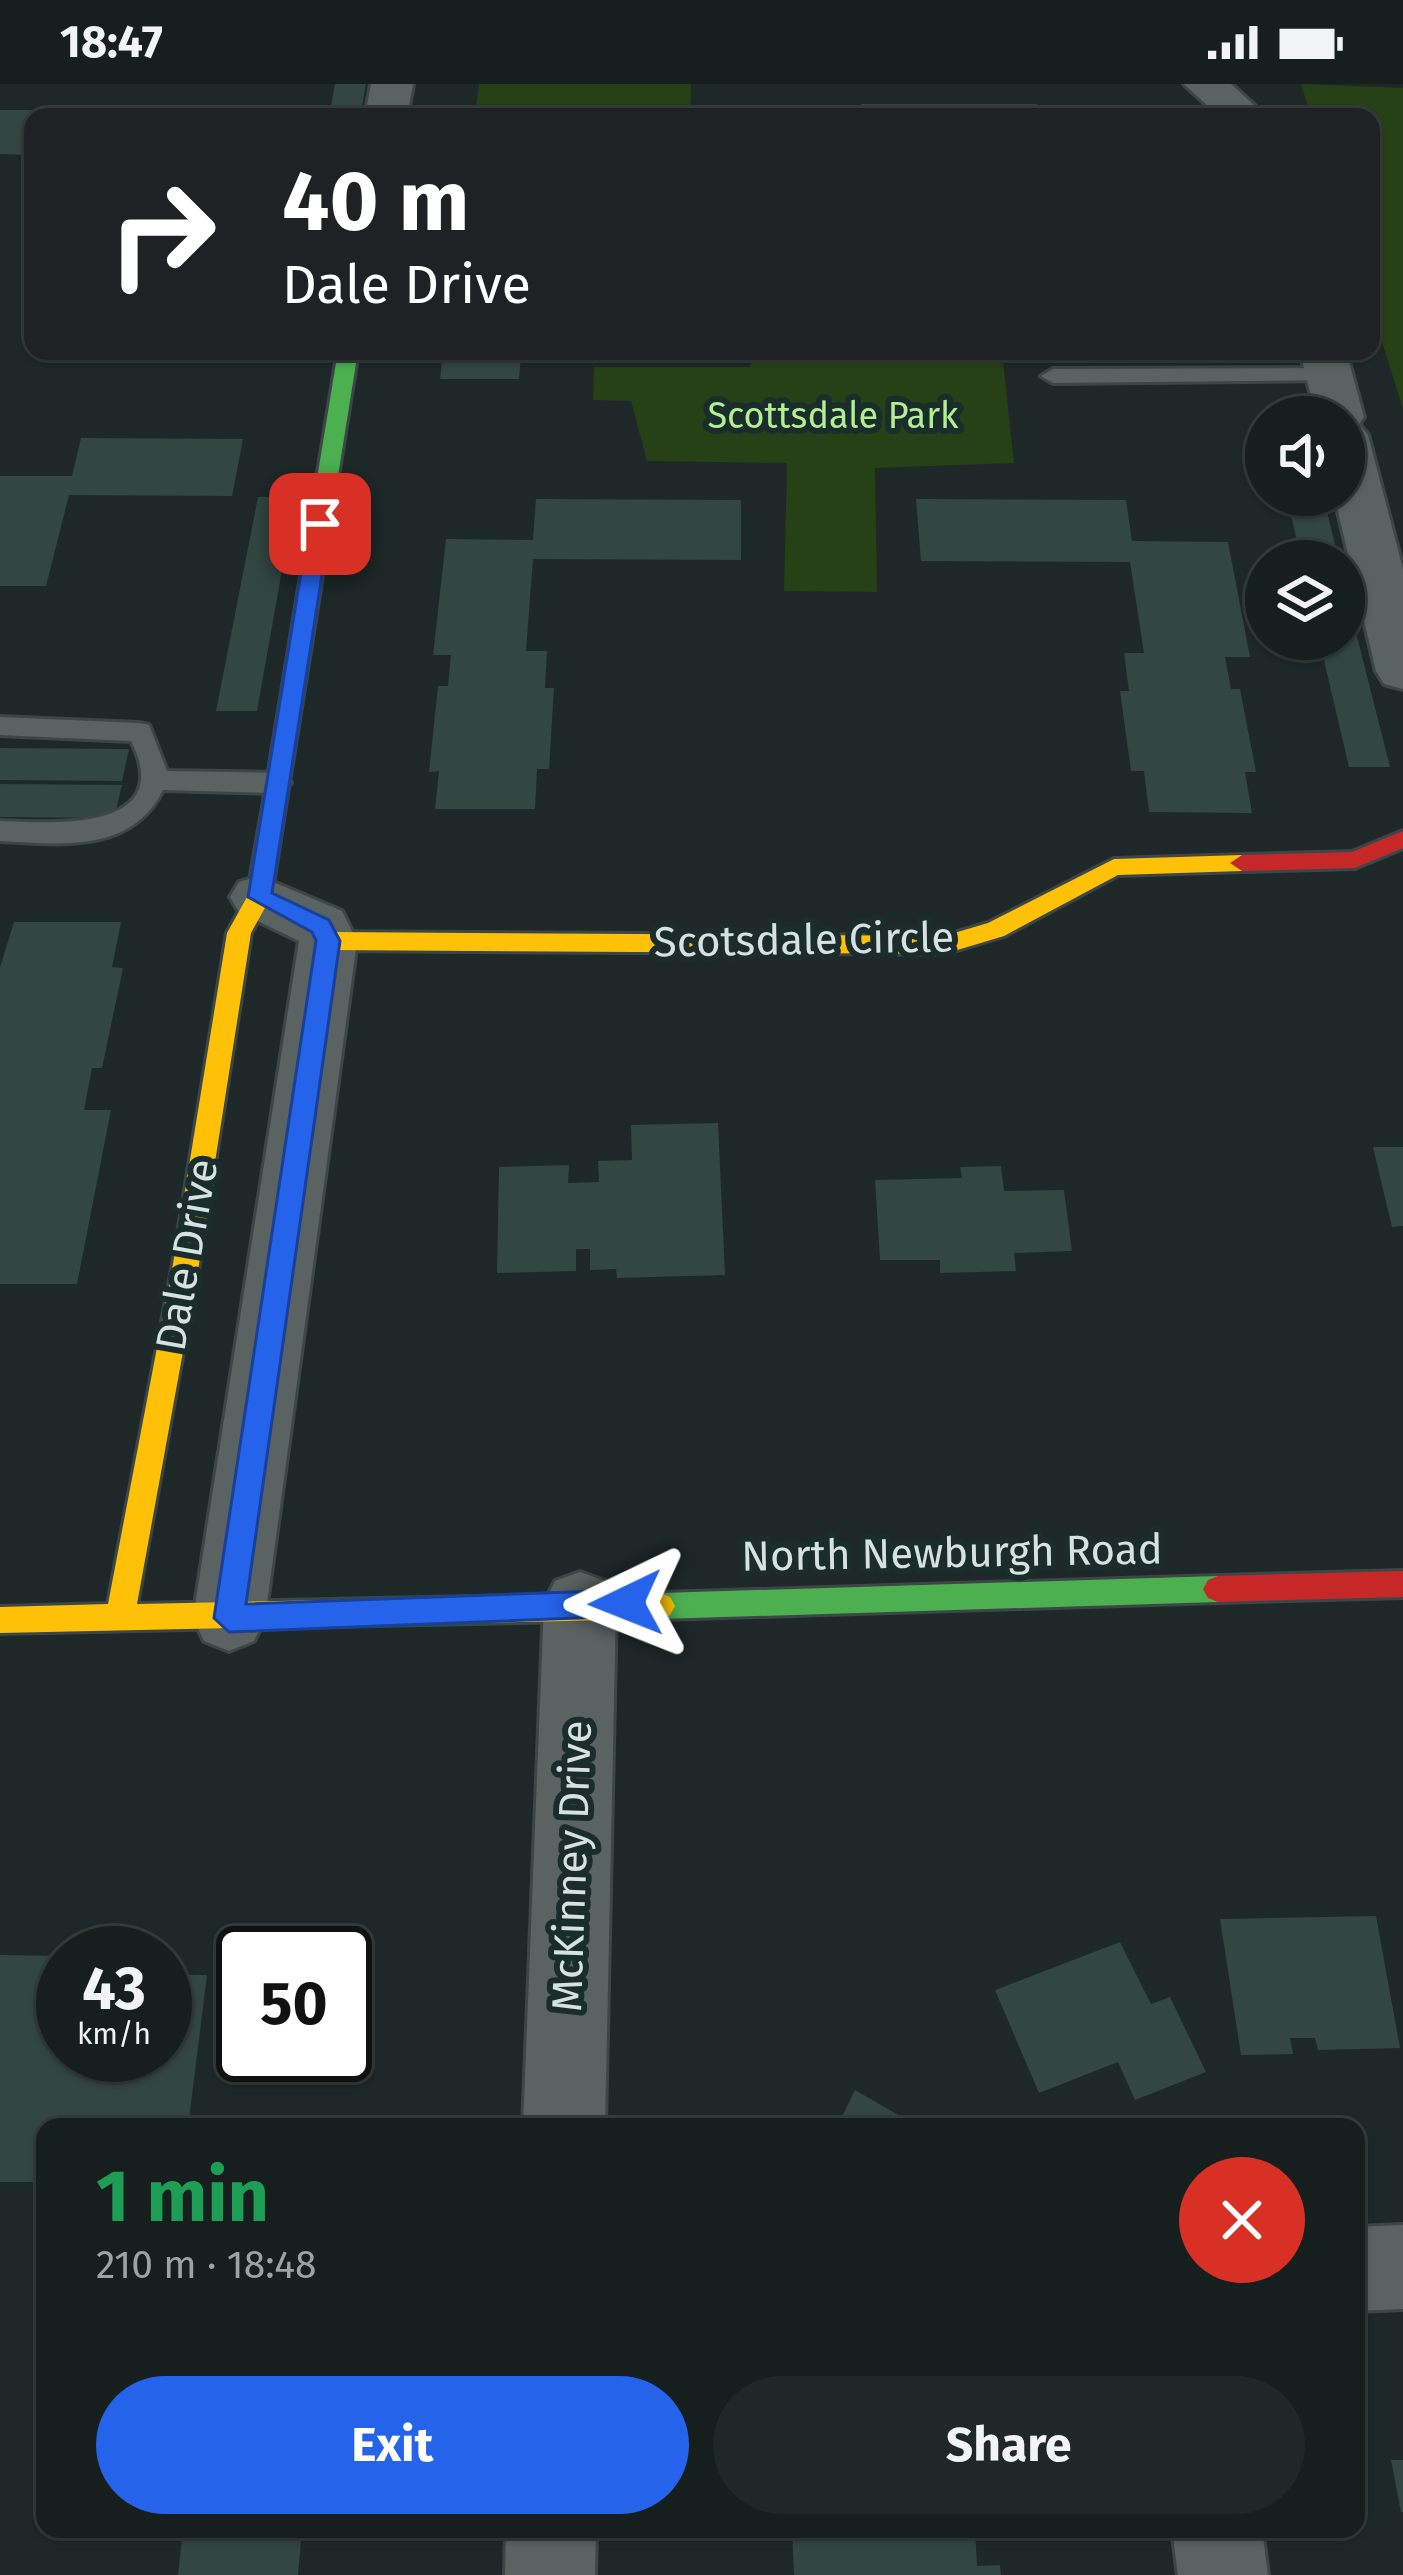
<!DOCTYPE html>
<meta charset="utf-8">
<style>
body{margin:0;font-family:"Fira Sans",sans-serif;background:#1f2727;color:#f1f3f6;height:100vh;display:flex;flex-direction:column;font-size:45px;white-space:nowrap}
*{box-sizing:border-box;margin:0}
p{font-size:39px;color:#9ea2a4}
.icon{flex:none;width:66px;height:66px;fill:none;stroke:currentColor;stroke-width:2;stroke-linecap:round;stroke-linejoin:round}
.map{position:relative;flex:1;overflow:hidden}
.sheet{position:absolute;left:36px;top:2034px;width:1329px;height:420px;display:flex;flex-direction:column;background:#161e1e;border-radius:24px;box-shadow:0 3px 9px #0004,0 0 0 3px #353c3c}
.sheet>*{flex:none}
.banner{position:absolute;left:24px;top:24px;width:1356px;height:252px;border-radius:24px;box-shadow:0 3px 9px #0004,0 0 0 3px #353c3c;background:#202124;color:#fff;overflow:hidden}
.buttons{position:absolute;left:1245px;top:312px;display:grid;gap:24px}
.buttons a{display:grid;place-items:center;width:120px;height:120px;border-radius:50%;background:#161e1e;box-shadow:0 3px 9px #0004,0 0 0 3px #353c3c;font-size:60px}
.speed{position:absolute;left:36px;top:1842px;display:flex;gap:24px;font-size:60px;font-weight:700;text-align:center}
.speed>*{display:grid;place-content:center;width:156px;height:156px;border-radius:50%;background:#161e1e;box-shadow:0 3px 9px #0004,0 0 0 3px #353c3c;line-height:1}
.speed small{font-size:30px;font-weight:400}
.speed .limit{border:6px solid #111;border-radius:18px;background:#fff;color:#111}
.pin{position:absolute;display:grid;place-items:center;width:102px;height:102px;color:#fff;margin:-51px;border-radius:24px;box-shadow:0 6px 18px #0006}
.me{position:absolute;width:132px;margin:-66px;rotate:268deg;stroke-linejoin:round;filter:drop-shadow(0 0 9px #0008)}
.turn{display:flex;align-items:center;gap:42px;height:252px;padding:0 60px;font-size:54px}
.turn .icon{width:156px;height:156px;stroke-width:2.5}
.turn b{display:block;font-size:84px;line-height:102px}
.round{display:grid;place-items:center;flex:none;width:126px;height:126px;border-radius:63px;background:#1f2727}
.head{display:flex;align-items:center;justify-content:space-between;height:204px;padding:0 60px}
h1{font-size:72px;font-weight:700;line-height:90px;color:#1e9e55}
.button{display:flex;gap:24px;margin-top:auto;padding:24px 60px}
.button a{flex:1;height:138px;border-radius:72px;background:#2563eb;color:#fff;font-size:48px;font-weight:700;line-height:138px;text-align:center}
.button a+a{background:#1f2727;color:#f1f3f6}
.status{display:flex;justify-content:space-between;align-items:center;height:84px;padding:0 60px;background:#161e1e;direction:ltr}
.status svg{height:33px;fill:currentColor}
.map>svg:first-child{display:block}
.green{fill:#254115}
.building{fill:#324642}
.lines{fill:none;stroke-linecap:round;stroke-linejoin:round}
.lane-casing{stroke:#3d4646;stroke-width:6}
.street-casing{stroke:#3d4646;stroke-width:6}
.fast-casing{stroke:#3d4646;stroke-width:6}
.slow-casing{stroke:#3d4646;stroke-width:6}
.jam-casing{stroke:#3d4646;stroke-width:6}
.lane{fill:#5a6362;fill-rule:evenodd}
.street{fill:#5a6362;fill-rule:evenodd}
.fast{fill:#4caf50;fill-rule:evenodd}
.slow{fill:#ffc107;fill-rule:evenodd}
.jam{fill:#c62828;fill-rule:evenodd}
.route{fill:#2563eb;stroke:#184099;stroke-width:3}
.labels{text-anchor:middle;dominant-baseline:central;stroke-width:12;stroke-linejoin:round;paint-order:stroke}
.far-park-label{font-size:36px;fill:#b1ef91;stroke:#1a2c2b}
.street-label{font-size:42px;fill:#d6e1e1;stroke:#1a2c2b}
</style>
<div class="status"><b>18:47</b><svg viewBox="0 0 49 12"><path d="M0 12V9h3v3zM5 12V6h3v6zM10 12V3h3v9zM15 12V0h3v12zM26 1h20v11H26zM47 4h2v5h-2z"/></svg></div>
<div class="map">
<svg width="1403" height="2491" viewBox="0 0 1403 2491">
<rect width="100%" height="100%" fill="#1e2828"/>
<!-- green -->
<g class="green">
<path d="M479,0H691L690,33H475Z"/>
<path d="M1301,0L1403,4V325L1371,223V33H1311Z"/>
<path d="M751,267H1002L1014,379L875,384L877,508L784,507L787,379L647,377L631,317L593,316L594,283H750Z"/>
</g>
<!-- building -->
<g class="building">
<path d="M335,0H366L360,33H329Z"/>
<path d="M861,20H1037L1039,33H862Z"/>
<path d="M0,26H95L94,33H33V71L0,70Z"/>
<path d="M443,267H540L539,272H521L519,295H440Z"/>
<path d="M81,354L243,355L232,412L69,411L46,502H0V392H72Z"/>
<path d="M1286,411H1323L1339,477H1302Z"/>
<path d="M258,413H295L257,627H216Z"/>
<path d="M536,415L741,416V476L533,475L526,567H547L545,604H554L549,685H537L535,725H435L439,687L429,688L438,602H448L451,571H433L446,455L533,456Z"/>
<path d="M916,415L1126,416L1132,457L1228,458L1250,573H1225L1231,605H1240L1256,688H1245L1252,729L1149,728L1144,687H1131L1120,607H1129L1124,569H1144L1130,478L921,477Z"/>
<path d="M1344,529H1351L1390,683H1349L1319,555H1344Z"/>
<path d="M0,664L129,665L122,697L0,696Z"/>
<path d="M0,700L122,701L114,734L0,733Z"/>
<path d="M14,838H121L112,883L123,884L102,984H92L84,1026H111L77,1200H0V883Z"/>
<path d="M718,1039L725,1191L617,1194L616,1185L590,1186V1165H576V1187L497,1189L499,1083L569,1081L568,1099L599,1098L598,1077L632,1076L631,1041Z"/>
<path d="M1373,1063H1403V1142L1392,1143Z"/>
<path d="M1001,1082L1004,1107L1064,1106L1072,1167L1014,1169L1016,1187L940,1189V1176H880L875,1096L962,1094L960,1083Z"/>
<path d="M1376,1832L1400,1964L1318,1966L1315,1954H1290L1293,1970L1241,1971L1220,1835Z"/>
<path d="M1120,1858L1151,1920L1170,1913L1206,1988L1135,2016L1118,1978L1039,2009L995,1906Z"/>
<path d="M0,1871L63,1872V1971H165V1891H207L188,2043H45V2098H0Z"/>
<path d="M855,2006L919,2043H837Z"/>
<path d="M1391,2376H1403V2428H1401Z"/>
<path d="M183,2445H302L298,2491H178Z"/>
<path d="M792,2445H975L977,2482L1000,2481L1001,2491H794Z"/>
</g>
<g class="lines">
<defs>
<g id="lane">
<path d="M1329,284L1337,286V296L1053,299L1041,292L1053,285Z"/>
<path d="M0,633L139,639L149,641L167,687L277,689L291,699L277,709L163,706C131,770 61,760 0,757V737C50,739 178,749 131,657L0,651Z"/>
</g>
<g id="street">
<path d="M371,0H413L407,33H365Z"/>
<path d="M1184,0H1231L1267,33H1220Z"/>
<path d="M1300,267H1346L1364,333L1359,340L1368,351L1403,485V605L1384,600L1376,587L1334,411H1344V333H1316Z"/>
<path d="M259,792L342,827L357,857L265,1534L254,1557L229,1567L204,1557L193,1534L299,857L239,828L230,813L239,798Z"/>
<path d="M580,1488L605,1497L616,1520L605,2043H523L544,1520L555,1497Z"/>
<path d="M1403,2141V2225L1356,2227V2143Z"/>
<path d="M506,2445H596L595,2491H505Z"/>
<path d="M1172,2445H1262L1268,2491H1178Z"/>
</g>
<g id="fast">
<path d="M338,267H358L286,717L275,725L264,717Z"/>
<path d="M1218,1492L1228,1496L1233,1505L1228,1514L1218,1518L660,1535L650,1531L645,1522L650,1513L660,1509Z"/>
</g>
<g id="slow">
<path d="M275,709L286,717L271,813L251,849L199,1180L137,1520L660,1509L670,1513L675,1522L670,1531L660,1535L0,1549V1523L108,1520L173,1180L227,849L247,813L264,717Z"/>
<path d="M1242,771L1254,779L1242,787L1118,791L1004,852L944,870L328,866L316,857L328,848L944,852L988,839L1114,775Z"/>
</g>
<g id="jam">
<path d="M1403,747V764L1355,784L1242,787L1230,779L1242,771L1352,768Z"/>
<path d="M1403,1487V1513L1218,1518L1208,1514L1203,1505L1208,1496L1218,1492Z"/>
</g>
</defs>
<!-- lane casing -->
<use href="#lane" class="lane-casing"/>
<!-- street casing -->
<use href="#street" class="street-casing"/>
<!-- fast casing -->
<use href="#fast" class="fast-casing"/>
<!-- slow casing -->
<use href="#slow" class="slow-casing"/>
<!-- jam casing -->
<use href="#jam" class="jam-casing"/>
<!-- lane -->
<use href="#lane" class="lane"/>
<!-- street -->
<use href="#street" class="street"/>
<!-- fast -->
<use href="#fast" class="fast"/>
<!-- slow -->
<use href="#slow" class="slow"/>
<!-- jam -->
<use href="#jam" class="jam"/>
</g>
<!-- route -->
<path class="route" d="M320,433L330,440L272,809L329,836L340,857L246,1520L626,1506L641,1519L626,1532L229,1548L214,1534L316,857L312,848L248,813L309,440Z"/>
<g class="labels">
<!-- far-park labels -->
<g class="far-park-label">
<text x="833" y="332">Scottsdale Park</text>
</g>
<!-- street labels -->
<g class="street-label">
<text transform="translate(804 856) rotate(-1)">Scotsdale Circle</text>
<text transform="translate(187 1171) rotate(-80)">Dale Drive</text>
<text transform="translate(952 1469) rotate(-1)">North Newburgh Road</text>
<text transform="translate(572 1782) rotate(-88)">McKinney Drive</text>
</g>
</g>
</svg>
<div class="buttons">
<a><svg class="icon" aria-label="sound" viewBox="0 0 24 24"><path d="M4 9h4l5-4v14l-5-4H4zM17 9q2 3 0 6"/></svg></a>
<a><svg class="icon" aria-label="layers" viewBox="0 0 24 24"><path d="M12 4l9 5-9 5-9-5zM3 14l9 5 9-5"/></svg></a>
</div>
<div class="speed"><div>43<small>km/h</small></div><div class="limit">50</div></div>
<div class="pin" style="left:320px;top:440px;background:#d93025"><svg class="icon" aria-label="arrive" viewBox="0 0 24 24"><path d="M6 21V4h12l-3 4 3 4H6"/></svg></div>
<svg class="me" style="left:626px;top:1519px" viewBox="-20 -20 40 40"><path d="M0-17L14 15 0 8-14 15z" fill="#2563eb" stroke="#fff" stroke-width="4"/></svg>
<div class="banner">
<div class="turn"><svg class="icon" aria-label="right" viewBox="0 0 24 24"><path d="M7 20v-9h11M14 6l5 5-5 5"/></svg><div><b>40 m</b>Dale Drive</div></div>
</div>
<section class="sheet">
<div class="head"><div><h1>1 min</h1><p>210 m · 18:48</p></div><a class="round" style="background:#d93025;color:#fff"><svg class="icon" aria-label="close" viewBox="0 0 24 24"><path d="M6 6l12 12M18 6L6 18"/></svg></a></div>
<div class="button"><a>Exit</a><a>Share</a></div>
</section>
</div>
